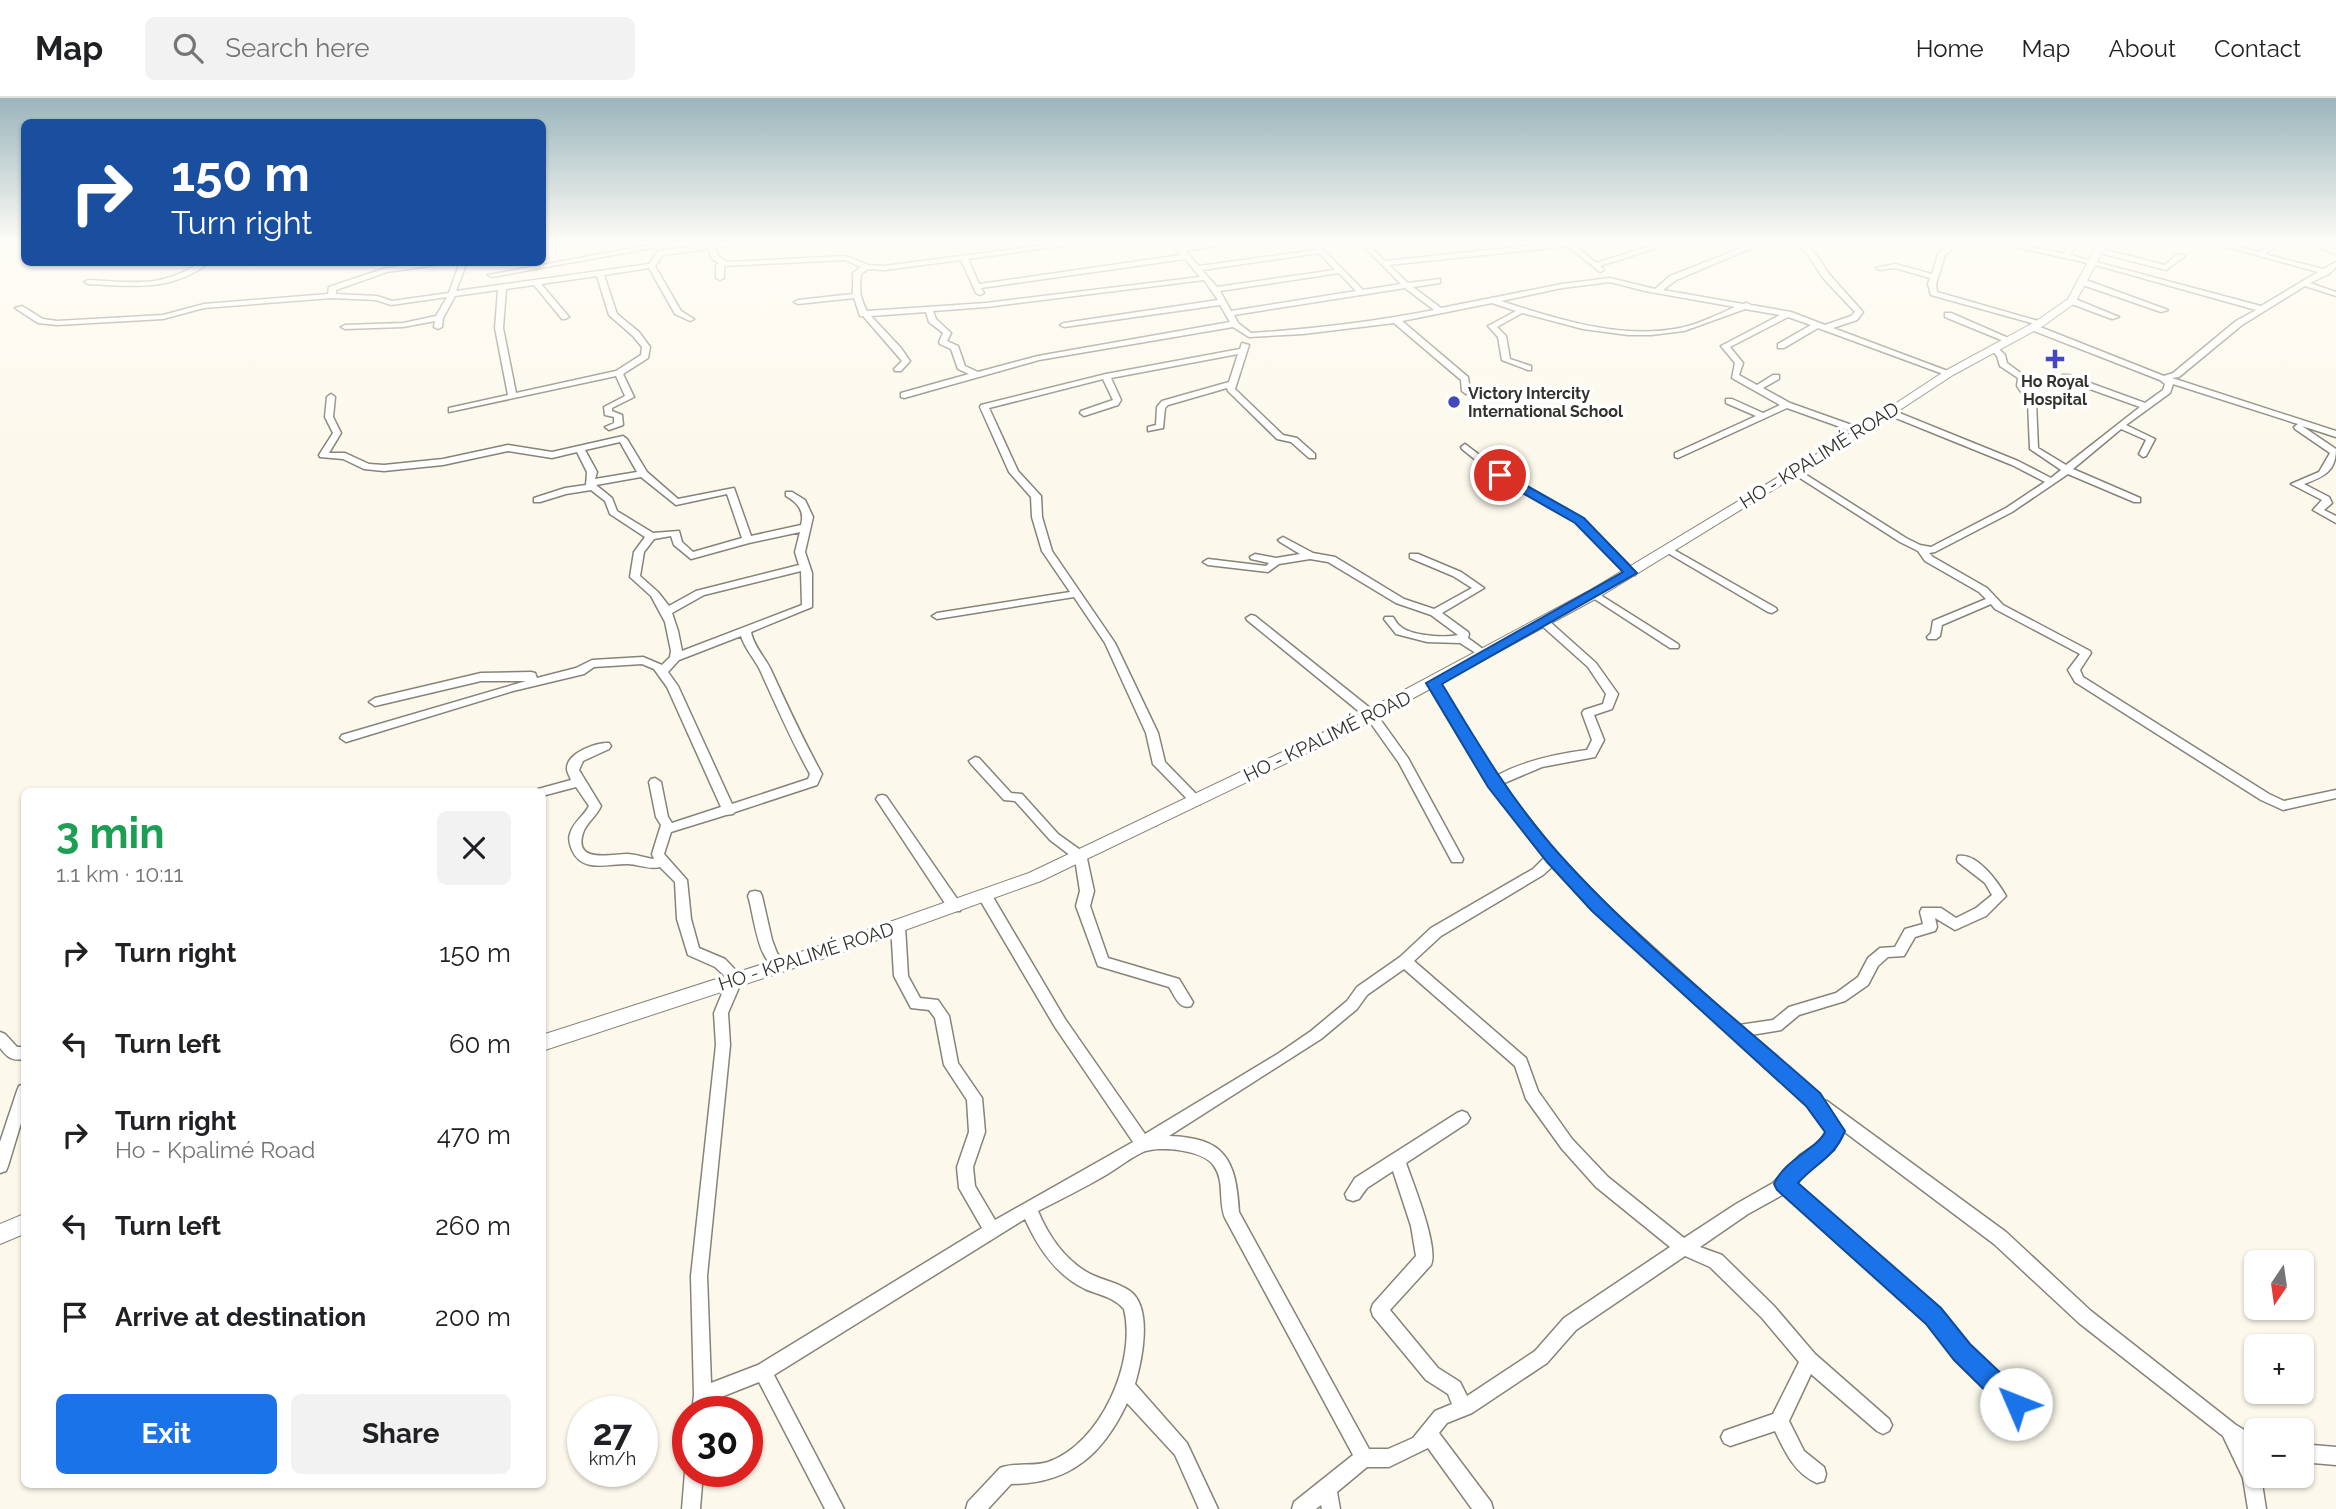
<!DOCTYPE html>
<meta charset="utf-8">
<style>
body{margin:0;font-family:Raleway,sans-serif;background:#f2f2f2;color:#202124;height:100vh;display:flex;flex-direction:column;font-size:26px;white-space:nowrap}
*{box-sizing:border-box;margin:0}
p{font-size:23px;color:#757577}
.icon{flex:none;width:38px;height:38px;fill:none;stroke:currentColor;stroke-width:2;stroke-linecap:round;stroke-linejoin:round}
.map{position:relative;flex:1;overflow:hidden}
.sheet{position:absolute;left:21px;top:690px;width:525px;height:700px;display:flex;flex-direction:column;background:#fff;border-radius:10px;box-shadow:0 2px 5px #0004}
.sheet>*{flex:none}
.banner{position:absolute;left:21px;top:21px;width:525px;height:147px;border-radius:10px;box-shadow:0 2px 5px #0004;background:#1a4fa0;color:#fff;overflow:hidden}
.needle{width:46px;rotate:193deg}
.controls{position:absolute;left:2244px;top:1152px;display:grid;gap:14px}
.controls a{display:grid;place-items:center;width:70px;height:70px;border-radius:10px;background:#fff;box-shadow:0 2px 5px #0004;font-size:35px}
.speed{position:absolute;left:567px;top:1298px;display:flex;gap:14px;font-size:35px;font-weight:700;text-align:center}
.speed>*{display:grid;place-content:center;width:91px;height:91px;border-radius:50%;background:#fff;box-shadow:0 2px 5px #0004;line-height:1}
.speed small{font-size:18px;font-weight:400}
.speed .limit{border:10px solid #d22;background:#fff;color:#111}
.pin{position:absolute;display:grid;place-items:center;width:60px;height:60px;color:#fff;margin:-30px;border:4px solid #fff;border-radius:50%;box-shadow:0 2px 7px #0007}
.me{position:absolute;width:77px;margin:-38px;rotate:314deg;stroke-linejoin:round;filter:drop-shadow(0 0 5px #0008)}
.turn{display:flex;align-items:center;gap:24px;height:147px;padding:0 35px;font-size:32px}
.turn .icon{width:91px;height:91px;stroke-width:2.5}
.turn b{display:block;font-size:49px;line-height:60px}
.round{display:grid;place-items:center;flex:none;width:74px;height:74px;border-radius:10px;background:#f2f2f2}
.overview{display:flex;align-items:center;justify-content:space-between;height:119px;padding:0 35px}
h1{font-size:42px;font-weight:700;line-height:52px;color:#1e9e55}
.cta{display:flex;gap:14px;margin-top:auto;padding:14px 35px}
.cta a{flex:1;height:80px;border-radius:10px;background:#1a73e8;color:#fff;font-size:28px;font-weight:700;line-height:80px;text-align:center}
.cta a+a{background:#f2f2f2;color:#202124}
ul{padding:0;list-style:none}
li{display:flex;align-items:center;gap:21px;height:91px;padding:0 35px}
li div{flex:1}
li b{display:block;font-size:26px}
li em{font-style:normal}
header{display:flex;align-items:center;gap:42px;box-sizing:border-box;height:98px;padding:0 35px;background:#fff;border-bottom:2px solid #e0e0e0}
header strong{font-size:33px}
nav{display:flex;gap:38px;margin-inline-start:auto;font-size:24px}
.search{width:490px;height:63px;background:#f2f2f2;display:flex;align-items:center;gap:18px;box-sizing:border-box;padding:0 24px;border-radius:10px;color:#757577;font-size:26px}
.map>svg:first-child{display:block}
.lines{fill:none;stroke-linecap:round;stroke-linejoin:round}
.minor-casing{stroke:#868378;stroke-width:3}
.major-casing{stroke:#868378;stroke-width:2}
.minor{fill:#fff;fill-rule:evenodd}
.major{fill:#fff;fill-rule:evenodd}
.route{fill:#1a73e8;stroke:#114b97;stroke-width:2}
.poi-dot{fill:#4547bd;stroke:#fff;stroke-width:2.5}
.labels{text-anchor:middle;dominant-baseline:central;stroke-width:7;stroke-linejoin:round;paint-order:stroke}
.far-poi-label{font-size:16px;font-weight:bold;fill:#33322d;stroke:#fff}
.street-label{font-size:19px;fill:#33322d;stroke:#fff}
</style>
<header>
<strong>Map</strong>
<div class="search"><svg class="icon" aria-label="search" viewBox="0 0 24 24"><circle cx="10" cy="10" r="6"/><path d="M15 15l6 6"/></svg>Search here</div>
<nav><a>Home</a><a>Map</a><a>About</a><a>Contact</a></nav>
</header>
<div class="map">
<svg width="2336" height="1411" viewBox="0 0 2336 1411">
<rect width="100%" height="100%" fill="#fcf9ec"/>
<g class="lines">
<defs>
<g id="minor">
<path d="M542,145H547L544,147Z"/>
<path d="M706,145H742L715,150L718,158L727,164L846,158L868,167L884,168L1061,145H1083L968,161L979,186L1181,157L1172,145H1179L1182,149L1208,145H1229L1185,153L1199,168L1316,152L1310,145H1317L1363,192L1401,186L1360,145H1367L1385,163L1555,145H1573L1596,165L1660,145H1672L1600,168L1604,172L1600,174L1568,148L1389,167L1408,185L1440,181V185L1413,189L1441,210L1562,186L1610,180L1655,191L1670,178L1754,145H1764L1676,182L1663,192L1743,206L1747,205L1751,207L1791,214L1825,227L1851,218L1855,214L1823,180L1806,154L1793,145H1801L1812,151L1829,176L1863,214L1857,222L1833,230L1953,275L1946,277L1818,230L1784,250H1778V246L1811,227L1788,219L1730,249L1743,265L1739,277L1757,287L1773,277H1779V281L1763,290L1790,305L1863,331V335H1857L1787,310L1678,360L1675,359V355L1756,318L1726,305V301H1732L1763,315L1780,307L1732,280L1735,265L1721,248L1780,217L1745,211L1684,233L1651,237H1628L1583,231L1522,215L1497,229L1506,238L1510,261L1531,268V272H1528L1502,262L1498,239L1488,228L1516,213L1492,205L1402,223L1468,279L1470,293L1466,296L1462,293L1461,282L1394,225L1303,236L1249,239L1233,229L1039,262L904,300L901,299V295L969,276L958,271L951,251L940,246L939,244L943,235L929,224L926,214L871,218L901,250L910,263L901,273H895L894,271L902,263L863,218H860L854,200L798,206L794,204L798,202L853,196V175L861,169L845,162L724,168V180L720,182L716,180V167L719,165L712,161L708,151L663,157L655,168L681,213L694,221L690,223L675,216L649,170L604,177L617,216L639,234L650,249L648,260L623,276L634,299L612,310V313L622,317L623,327L609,332L605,329L614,325V319L605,317L604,309L625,298L616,278L449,314V310L508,297L495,230L498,192L455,198L443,220L442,229L438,231L434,229L435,223L403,229L345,231L341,229L345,227L403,225L436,218L447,199L391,207L376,202L332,200L204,210L163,221L57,227L38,225L15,210L22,208L43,221L57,223L163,217L204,206L328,196L329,189L386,170L431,164H457L387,174L336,192V196L377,198L392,203L449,195L460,164H467L456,193L649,166L658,153L706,147ZM1319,155L1335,172L1217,189L1202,172ZM1185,161L1200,179L986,205L867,213C860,200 859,190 861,176L868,171L884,172L961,162L976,195L980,197L984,195L981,190ZM1339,175L1356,193L1231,213L1220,193ZM597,178L609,217L633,238L642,249L641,257L616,273L516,295L503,230L506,191L534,187L562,221H565L569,219L541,186ZM1204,182L1218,202L1064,225L1060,227L1064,229L1220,207L1230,224L1038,258L978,274L965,268L958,248L947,243L951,235L936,221L933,213L986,209ZM1610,184L1645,193L1735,209C1717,217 1699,226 1680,230C1620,242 1557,221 1501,203L1562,190ZM1405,190L1434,212C1373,224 1312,231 1251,235L1238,225L1234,217Z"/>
<path d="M1951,145H1959L1945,157L1936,186L1937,194L2042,224V228L1931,197L1928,186L1930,180L1895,170L1880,172L1876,170L1895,166L1932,176L1938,156Z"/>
<path d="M1998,145H2013L2064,156L2070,145H2077L2070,157L2261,208L2318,174L2212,145H2224L2259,154L2273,145H2281L2265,156L2323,171L2336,164V169L2329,176L2310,185L2336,194V198L2305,188L2242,227L2179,279L2172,280L2336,333V339L2302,328L2336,351C2336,374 2323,379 2304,386L2329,399L2332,405L2324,412L2336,418V425L2313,412L2322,402L2291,386L2319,374L2330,355L2295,331L2294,329L2298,326L2173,286L2170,295L2126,327L2155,341L2146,358L2143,359L2139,356L2146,342L2121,331L2073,371L2140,400V404H2134L2068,376L2012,414L1935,454L1929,455L1933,459L1987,490L2003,507L2090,553L2091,555L2080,572L2083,579L2269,696L2284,703L2336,692V700L2283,712L2261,702L2075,584L2068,572L2080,556L1995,511L1991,506L1942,527L1940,538L1936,541H1928L1927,539L1931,535L1933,523L1986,501L1979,494L1925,463L1918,453L1900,444L1789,373L1791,371H1797L1906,440L1920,447L1931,449L2006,410L2045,384L2012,367L1886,316V312H1892L2018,363L2051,380L2061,372L2030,351L2028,304L2017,288L2018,280L2000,268L1997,258L1990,251L1991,249H1997L2005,257L2007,265L2026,279L2025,288L2036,304L2038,350L2066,367L2140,309L2062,281V277H2068L2145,305L2163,292L2165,286L2160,282L2029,231V227H2035L2164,278L2173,275L2236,223L2256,212L2092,166Z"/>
<path d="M2081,145H2104L2106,147L2102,149Z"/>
<path d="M2307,145H2318L2336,152V156Z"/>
<path d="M655,146L657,147V149L492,179L488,177Z"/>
<path d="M2099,150L2165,167L2178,156L2185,158L2166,172L2096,154L2095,152Z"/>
<path d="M201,164H210C171,194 134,188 88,186L84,184L88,182C135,184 159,191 201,164Z"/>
<path d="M2080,182H2086L2168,212L2161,214L2080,186Z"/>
<path d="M2069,201H2075L2119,219L2112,221L2069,205Z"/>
<path d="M1945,215H1951L2013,242L2006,244L1945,219Z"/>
<path d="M1242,245L1249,247L1235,291L1283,337L1297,340L1315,356V360H1309L1291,344L1277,341L1228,293L1227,290L1168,307L1165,310L1163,330L1148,333V329L1156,327L1157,309L1162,303L1229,284L1238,256L1111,280L1121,302L1118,307L1084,318L1080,315L1081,313L1113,302L1103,281L989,310L1018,373L1041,398L1042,419L1052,453L1115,545L1158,635L1165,664L1200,700L1202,703L1200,706H1192L1153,666L1146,635L1105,545L1074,499L937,521L932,518L937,515L1070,494L1042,453L1032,419L1031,399L1009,374L980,309L981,307L1106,276L1240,251Z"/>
<path d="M331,296L335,299L333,319L341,335L329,355H345L369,366L384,367L443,361L508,347L552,354L623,338L627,341L647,374L678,401L734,390L751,438L801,427C805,413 798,405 786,398V394H792L805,402L813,419L805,454L812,475V509L751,534C754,549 765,559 771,572C787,607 803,642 822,676L817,687L735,714L733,716L726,717L671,734L664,756L687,782L691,821L699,850L725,861L743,880L728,915L730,947L707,1178L711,1285L758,1267L982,1130L959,1090L957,1069L969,1034L967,1002L944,967L935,920L929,912L911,910L894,878L891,828L893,824L898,823L903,824L905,828L908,878L920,900L938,902L949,918L958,965L982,1000L985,1034L973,1069L975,1088L995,1122L1133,1044L1055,929L980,802L978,798L980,794H990L1065,921L1145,1036L1279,955L1311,933L1347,903L1357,889L1400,859L1431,830L1533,771L1545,759L1490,688L1428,585L1430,582H1438L1496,678C1524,663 1555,656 1587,652L1592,642L1582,615L1584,612L1603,606L1606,596L1588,569L1541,527L1540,525L1545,522L1549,523L1596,565L1618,596L1612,611L1594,617L1604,642L1595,659L1542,669L1502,686L1558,757L1603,804L1739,927L1773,922L1789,909L1836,895L1858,879L1868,860L1880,850L1895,849L1905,831L1923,826L1920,814L1922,810H1941L1956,820L1976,810L1992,797L1985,785L1958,764L1957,761L1958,758C1977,754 1998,784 2006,798L1986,818L1955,832L1935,820L1937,829L1935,833L1915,839L1904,858L1888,859L1878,868L1868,887L1845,903L1799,917L1781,932L1751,937L1821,1002L1827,1003L2006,1134L2091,1213L2236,1327L2256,1339V1359L2251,1357L2256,1367V1377L2261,1379L2266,1411H2248L2243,1380L2223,1338L2079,1225L1994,1146L1842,1032L1834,1052L1812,1067L1794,1085L1940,1212L1968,1248L2022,1300L2025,1306L2022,1312L2016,1315L2010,1312L1956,1260L1928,1224L1784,1096L1748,1116L1700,1149L1722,1157L1774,1208L1815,1256L1889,1321L1892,1327L1889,1333L1883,1336L1877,1333L1811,1276L1789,1323L1804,1353L1824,1369L1826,1376L1824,1383L1817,1385C1795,1376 1785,1354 1775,1333L1730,1348L1724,1345L1721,1339L1724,1333L1773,1316L1799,1264L1762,1220L1710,1169L1685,1158L1576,1232L1547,1265L1472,1315L1447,1325L1439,1335L1491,1404L1493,1411H1472L1428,1350L1389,1369H1367L1337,1394L1340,1411H1322L1321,1407L1316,1411H1292L1294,1404L1353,1357L1225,1120C1218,1104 1225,1083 1214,1068C1204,1052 1159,1047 1143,1054C1130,1060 1118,1070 1106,1077C1084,1090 1061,1101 1038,1113C1048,1137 1063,1159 1085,1173C1099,1182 1116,1183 1130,1193C1153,1210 1142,1262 1135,1286L1187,1345L1218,1411H1199L1175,1357L1127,1305C1103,1356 1070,1386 1011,1386L988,1411H966L968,1404L1000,1370C1015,1364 1033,1369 1048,1364C1101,1346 1137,1263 1124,1211C1114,1199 1099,1197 1085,1191C1056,1177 1038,1150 1025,1121L774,1277L844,1411H825L759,1284L711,1303L710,1314H692L694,1297L691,1178L716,947L714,915L728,881L715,869L688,857L677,821L675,784L660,769C648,772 638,766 627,766C607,766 582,775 572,752C570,747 568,741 570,736C573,724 584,718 589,708L576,689L542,698V693H537L538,691L571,682C570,679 567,674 567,671C566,655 597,644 609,645L611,648L609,651L583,663L579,672L601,708C597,718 586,725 583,735C573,766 612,756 627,756C636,756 645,760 654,761L652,756L661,727L656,719L649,684L651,681L655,680L661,684L668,719L672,725L721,709L667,589L654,571L642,566L594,569L584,576L513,593L346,644L340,640L342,637L526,583H481L375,608L369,604L375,600L481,575L531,574L535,575L537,580L576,570L592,562L643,559L662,567L670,559L671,553L665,524L651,498L630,479L634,454L645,439L610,416L605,403L591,392L566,396L540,404H534V400L565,390L586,387L587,374L577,354L552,360L508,353L443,367L384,373L364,371L343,361L320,359L319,357L333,335L325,319L327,299ZM620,344L637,374L595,381L597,374L585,352ZM641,379L676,407L727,396L742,440L693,454L682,444L679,433L653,435L617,413L612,400L596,387ZM800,434L795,454L799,467L696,493L669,508L658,494L640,478L644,454L654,441L671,438L674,447L691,461L749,445ZM801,473L802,507L682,553L678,533L672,515L704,497ZM741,538C745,551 754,560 760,572C776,607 791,642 810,676L808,681L732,706L678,588L668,574L679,562ZM1553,768L1593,812L1808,1007L1827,1034L1823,1042L1800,1057L1773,1085L1736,1106L1684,1140L1608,1079L1572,1041L1538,993L1526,960L1414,863L1441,838L1543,777ZM1404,871L1515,968L1526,1001L1562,1051L1596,1089L1670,1149L1564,1220L1535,1253L1467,1298L1460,1284L1438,1270L1390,1212L1431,1167C1439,1149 1413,1085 1406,1065L1467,1025L1470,1020L1467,1015L1462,1013L1457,1015L1355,1080L1345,1096L1347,1101L1353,1103L1359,1101L1367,1090L1393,1073L1411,1128L1416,1158L1373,1206L1371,1212L1373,1218L1426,1282L1448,1296L1452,1306L1435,1313L1413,1340L1388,1351H1369L1239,1114C1236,1061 1225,1040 1169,1038L1321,941L1357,911L1367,897Z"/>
<path d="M1465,346L1503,375L1582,420L1635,473V477H1627L1576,424L1497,379L1462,351L1461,349Z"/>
<path d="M1283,439L1313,455L1335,459L1404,501L1434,511L1472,490L1453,478L1410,460V456H1418L1461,474L1484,490L1442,515L1468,534L1469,536L1468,540L1491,557L1486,560L1482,559L1460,545L1427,544L1396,536L1384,521L1385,519H1393C1395,522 1397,526 1400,528C1410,538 1446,540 1458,537L1431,517L1396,505L1328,464L1310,461L1279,466L1268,474L1208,467L1203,464L1208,461L1266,468L1269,465L1251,461L1250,459L1255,456L1276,460L1300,456L1280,444L1278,442Z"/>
<path d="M1669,449L1776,510L1777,512L1772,515L1768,514L1666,454V450Z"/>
<path d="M1594,493L1678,546L1679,548L1678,550H1670L1590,498L1589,496Z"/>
<path d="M1251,517L1255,518L1375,614L1408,660L1463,761L1462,764H1452L1399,665L1367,620L1247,522L1246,520Z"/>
<path d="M975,659L979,660L1011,695L1022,696L1058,736L1086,756L1094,793L1090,808L1108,860L1179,881L1193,904L1191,908C1179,912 1175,898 1169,889L1098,868L1076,808L1080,793L1075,761L1050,742L1015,703L1004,702L971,666L969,663Z"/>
<path d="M882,697L886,698L960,805L962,809L960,813H950L878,704L876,701L878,698Z"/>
<path d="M755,793L760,794L762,798L772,842L777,855L786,866L784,870C758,876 754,814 748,798L750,794Z"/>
<path d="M0,934L5,936L17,949H24V961C12,963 8,960 0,950Z"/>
<path d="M24,986V1015L8,1068L6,1073L0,1075V1044L17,993L19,988Z"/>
<path d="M2301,1346L2336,1349V1367L2301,1364Z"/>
<path d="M687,1367L688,1374H703L700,1411H682L685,1374Z"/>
</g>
<g id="major">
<path d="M2098,145H2107L2075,205L2043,228L1953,277L1851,344L1599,499L1351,634L1041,783L858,849L542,953V937L847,839L1029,775L1341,626L1589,493L1843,340L1945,273L2035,224L2068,201Z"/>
<path d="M24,1116V1136L0,1146V1126Z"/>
</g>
</defs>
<!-- minor casing -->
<use href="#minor" class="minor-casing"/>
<!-- major casing -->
<use href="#major" class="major-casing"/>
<!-- minor -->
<use href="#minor" class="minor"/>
<!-- major -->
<use href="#major" class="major"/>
</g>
<!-- sky -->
<linearGradient id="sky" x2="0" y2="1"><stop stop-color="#9ab5bb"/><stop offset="0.42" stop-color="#fefcf6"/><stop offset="1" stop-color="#fefcf6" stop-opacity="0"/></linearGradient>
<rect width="2336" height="343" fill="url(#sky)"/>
<!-- route -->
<path class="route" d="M1496,375H1504L1584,420L1637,475L1442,586C1478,646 1513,705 1560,757C1638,844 1733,918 1820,995L1845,1033C1834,1060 1817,1064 1798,1085L1941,1210L1970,1246L2024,1297L2027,1306L2024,1314L2016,1317L2007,1314L1954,1262L1926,1226L1777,1092L1774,1086C1784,1062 1818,1050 1825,1034L1806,1008L1592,813L1547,764L1488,689L1426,585L1623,474L1575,425L1496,380Z"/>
<!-- markers -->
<g class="poi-dot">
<path d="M2051.5 250.5h7v7h7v7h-7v7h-7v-7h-7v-7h7z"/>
<circle cx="1454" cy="304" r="7"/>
</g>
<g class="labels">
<!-- far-poi labels -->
<g class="far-poi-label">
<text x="2055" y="283">Ho Royal<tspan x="2055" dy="18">Hospital</tspan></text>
<text x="1468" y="295" text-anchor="start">Victory Intercity<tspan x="1468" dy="18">International School</tspan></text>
</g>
<!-- street labels -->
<g class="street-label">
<text transform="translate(1819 357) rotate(-32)">HO - KPALIMÉ ROAD</text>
<text transform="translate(1327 638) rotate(-26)">HO - KPALIMÉ ROAD</text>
<text transform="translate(806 858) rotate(-18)">HO - KPALIMÉ ROAD</text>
</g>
</g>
</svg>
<div class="controls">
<a><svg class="needle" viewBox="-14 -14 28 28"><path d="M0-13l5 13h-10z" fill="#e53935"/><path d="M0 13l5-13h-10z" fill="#757577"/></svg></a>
<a>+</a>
<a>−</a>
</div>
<div class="speed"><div>27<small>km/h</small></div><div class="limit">30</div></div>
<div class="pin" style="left:1500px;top:377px;background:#d93025"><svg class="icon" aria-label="arrive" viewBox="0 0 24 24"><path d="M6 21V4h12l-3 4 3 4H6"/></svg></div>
<svg class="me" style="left:2016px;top:1306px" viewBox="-20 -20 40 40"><circle r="19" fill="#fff"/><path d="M0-13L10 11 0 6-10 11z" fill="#1a73e8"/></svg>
<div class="banner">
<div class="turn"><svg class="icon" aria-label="right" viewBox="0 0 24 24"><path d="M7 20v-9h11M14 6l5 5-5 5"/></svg><div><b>150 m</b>Turn right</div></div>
</div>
<section class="sheet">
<div class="overview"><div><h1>3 min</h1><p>1.1 km · 10:11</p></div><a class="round"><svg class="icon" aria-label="close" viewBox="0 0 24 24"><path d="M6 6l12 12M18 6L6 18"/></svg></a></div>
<ul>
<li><svg class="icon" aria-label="right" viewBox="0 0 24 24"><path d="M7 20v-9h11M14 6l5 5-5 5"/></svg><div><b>Turn right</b></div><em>150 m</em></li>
<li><svg class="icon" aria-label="left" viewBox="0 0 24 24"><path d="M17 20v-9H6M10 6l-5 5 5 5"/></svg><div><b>Turn left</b></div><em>60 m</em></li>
<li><svg class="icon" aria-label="right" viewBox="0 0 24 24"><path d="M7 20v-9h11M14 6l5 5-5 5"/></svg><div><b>Turn right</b><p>Ho - Kpalimé Road</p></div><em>470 m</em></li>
<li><svg class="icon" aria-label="left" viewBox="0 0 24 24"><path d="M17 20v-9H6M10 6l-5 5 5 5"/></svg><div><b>Turn left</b></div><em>260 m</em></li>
<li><svg class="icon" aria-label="arrive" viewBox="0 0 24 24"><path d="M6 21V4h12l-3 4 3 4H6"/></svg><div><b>Arrive at destination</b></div><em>200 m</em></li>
</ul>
<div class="cta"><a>Exit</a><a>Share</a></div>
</section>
</div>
